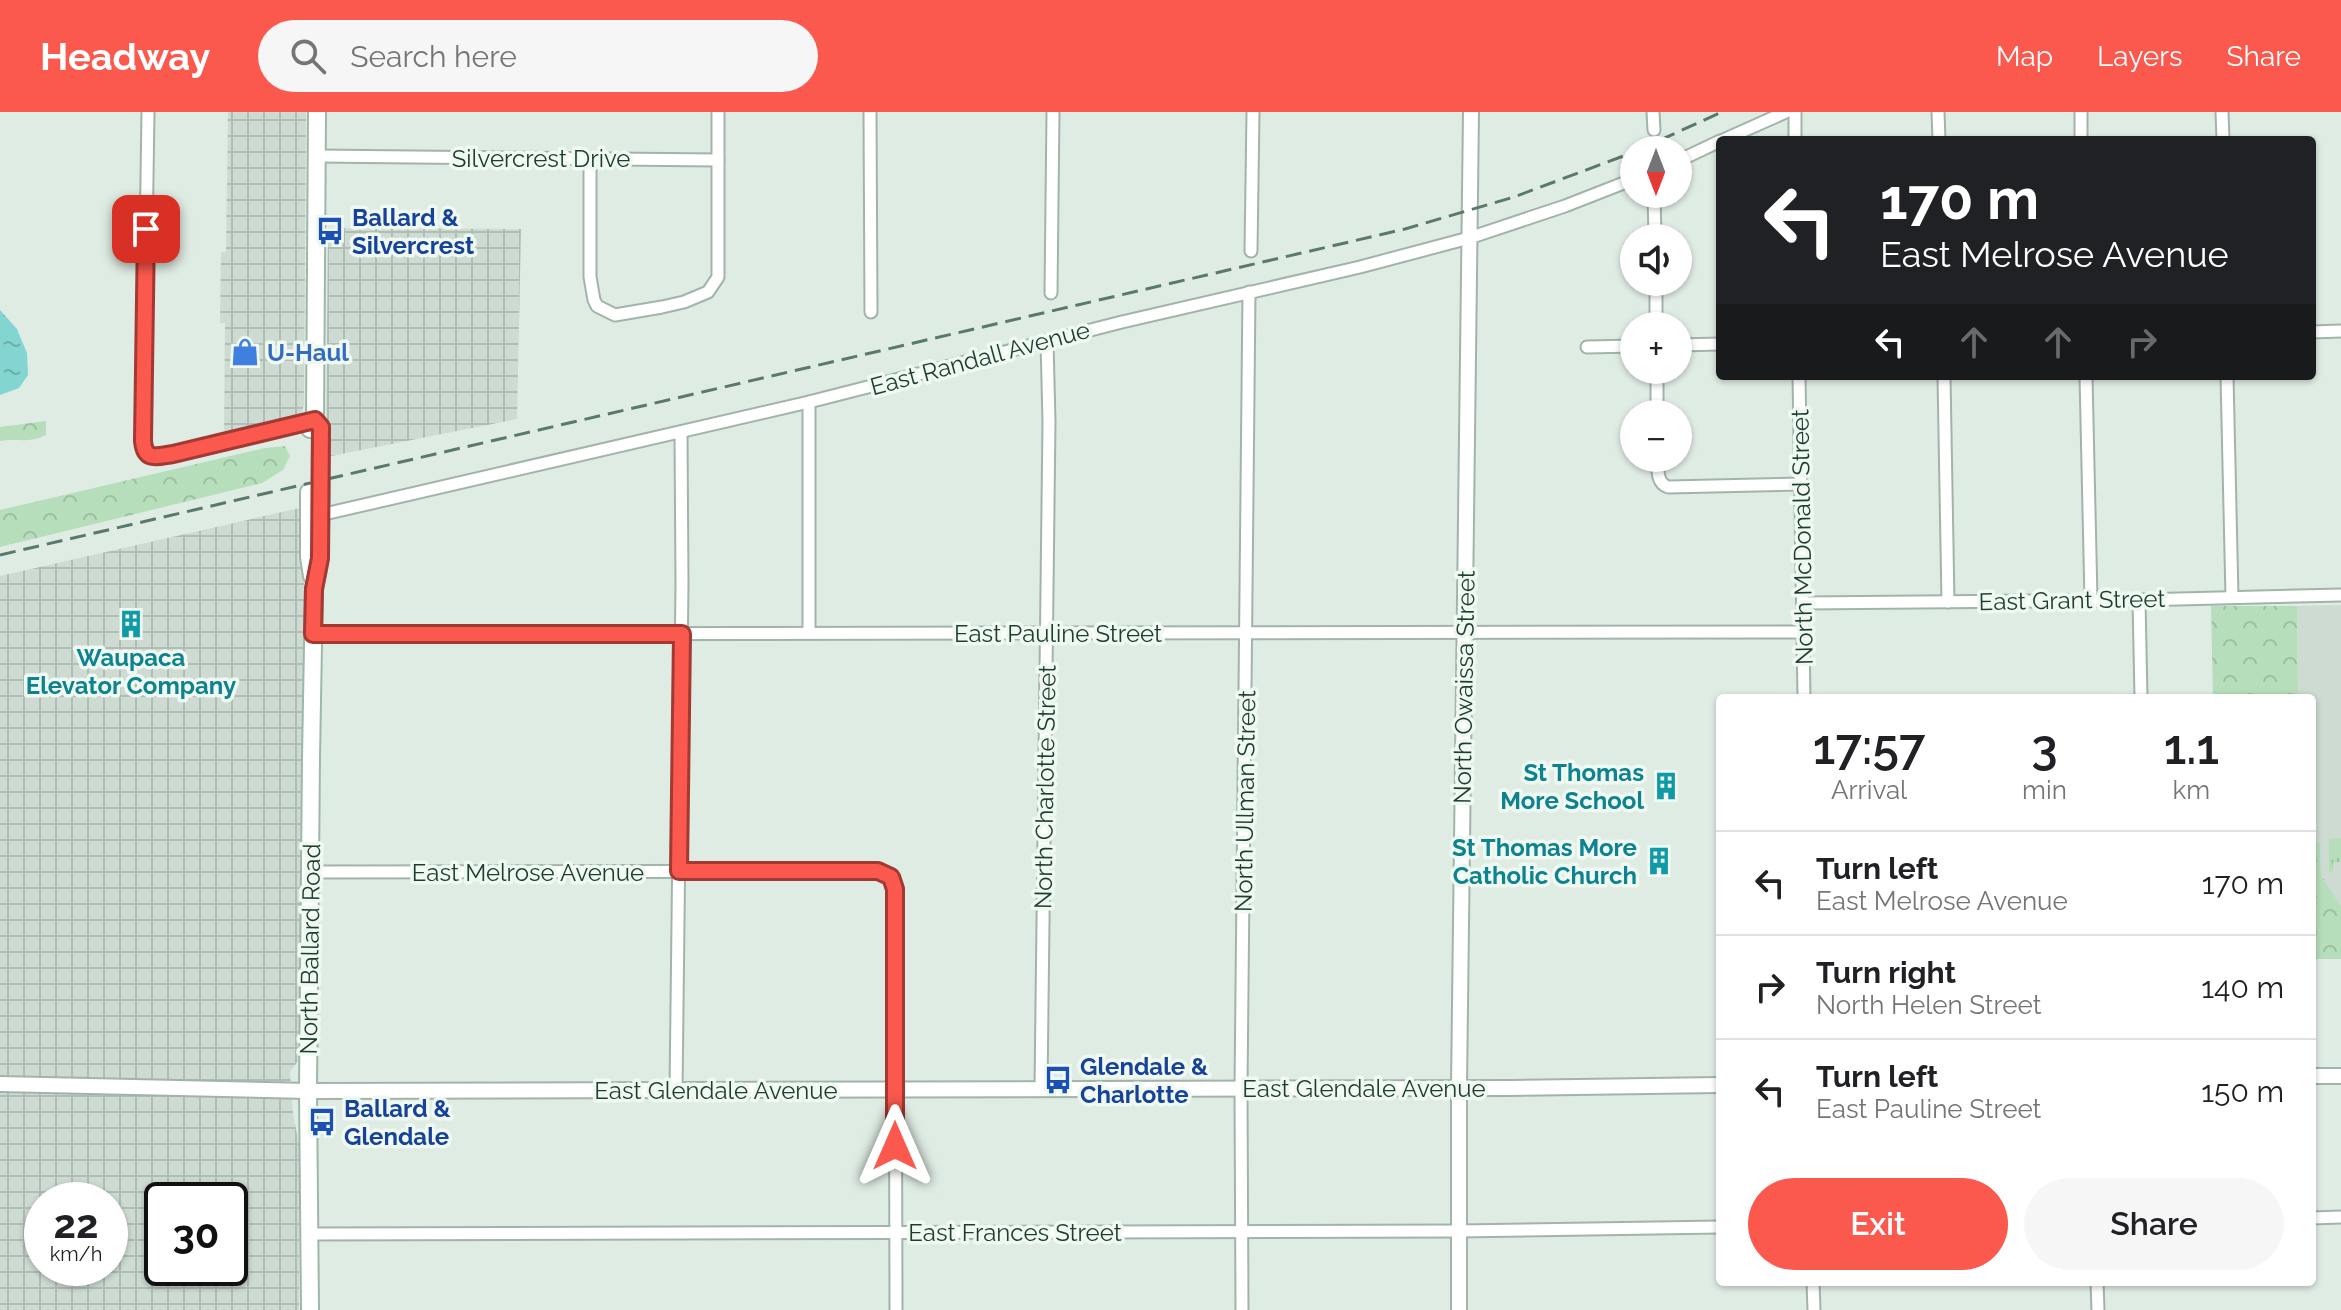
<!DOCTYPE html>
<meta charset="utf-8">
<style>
body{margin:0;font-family:Raleway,sans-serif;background:#f6f6f6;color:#202124;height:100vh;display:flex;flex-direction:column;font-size:30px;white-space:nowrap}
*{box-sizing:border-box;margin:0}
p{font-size:26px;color:#757577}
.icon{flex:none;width:44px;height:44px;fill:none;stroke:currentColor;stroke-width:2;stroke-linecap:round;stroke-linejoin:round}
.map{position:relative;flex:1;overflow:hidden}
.sheet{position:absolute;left:1716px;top:582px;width:600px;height:592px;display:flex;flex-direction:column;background:#fff;border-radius:8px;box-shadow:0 2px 6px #0004}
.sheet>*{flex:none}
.guide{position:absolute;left:1716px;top:24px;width:600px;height:244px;border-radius:8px;box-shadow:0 2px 6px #0004;background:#202124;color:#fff;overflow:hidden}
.needle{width:52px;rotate:180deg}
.buttons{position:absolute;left:1620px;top:24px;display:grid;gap:16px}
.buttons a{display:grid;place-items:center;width:72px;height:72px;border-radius:50%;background:#fff;box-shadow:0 2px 6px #0004;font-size:40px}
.speed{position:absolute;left:24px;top:1070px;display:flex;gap:16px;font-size:40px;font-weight:700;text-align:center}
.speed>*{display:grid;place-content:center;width:104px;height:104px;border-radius:50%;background:#fff;box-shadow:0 2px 6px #0004;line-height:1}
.speed small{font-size:20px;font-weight:400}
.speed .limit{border:4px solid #111;border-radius:12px;background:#fff;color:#111}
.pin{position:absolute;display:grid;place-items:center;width:68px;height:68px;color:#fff;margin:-34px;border-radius:16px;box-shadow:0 4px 12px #0006}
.me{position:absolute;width:88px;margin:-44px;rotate:0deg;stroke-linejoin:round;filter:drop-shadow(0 0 6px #0008)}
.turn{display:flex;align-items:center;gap:28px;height:168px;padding:0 32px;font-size:36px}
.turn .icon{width:104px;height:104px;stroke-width:2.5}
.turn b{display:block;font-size:56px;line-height:68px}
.lanes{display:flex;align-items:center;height:76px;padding:0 32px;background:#0003;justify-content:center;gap:40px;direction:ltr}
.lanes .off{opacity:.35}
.eta{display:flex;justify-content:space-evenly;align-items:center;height:136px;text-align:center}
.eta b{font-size:48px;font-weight:600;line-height:56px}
.button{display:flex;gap:16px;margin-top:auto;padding:16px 32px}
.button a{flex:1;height:92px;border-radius:48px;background:#fb584e;color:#fff;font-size:32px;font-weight:600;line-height:92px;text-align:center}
.button a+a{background:#f6f6f6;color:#202124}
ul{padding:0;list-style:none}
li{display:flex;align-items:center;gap:24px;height:104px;padding:0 32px;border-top:2px solid #e0e0e0}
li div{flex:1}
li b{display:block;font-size:30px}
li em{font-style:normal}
header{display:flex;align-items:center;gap:48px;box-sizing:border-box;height:112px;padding:0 40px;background:#fb584e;color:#fff}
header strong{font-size:38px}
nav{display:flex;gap:44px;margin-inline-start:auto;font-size:28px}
.search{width:560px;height:72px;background:#f6f6f6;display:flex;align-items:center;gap:20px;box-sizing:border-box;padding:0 28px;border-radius:44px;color:#757577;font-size:30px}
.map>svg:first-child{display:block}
.built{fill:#cddbd2}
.industrial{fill:url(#industrial-grid);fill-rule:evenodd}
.forest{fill:url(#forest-crowns)}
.park{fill:url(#park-tufts)}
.water{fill:url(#water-ripples)}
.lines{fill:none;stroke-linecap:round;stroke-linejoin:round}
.minor-casing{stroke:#a2b4aa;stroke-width:15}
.tertiary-casing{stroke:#a2b4aa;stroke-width:18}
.secondary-casing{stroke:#9db8a9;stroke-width:20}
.minor{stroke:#fff;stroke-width:11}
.tertiary{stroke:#fff;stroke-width:14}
.secondary{stroke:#fff;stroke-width:16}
.rail{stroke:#59796a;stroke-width:3;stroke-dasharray:16 8;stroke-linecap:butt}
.route-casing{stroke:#a33933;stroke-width:20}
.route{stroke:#fb584e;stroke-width:14}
.labels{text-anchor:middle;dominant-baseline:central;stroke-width:7;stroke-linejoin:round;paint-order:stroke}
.street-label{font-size:24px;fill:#1f3d2f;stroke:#f0f8f2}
.transit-label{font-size:24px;font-weight:bold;fill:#164399;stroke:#f0f8f2;text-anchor:start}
.shop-label{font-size:24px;font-weight:bold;fill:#366cbe;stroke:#f0f8f2;text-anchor:start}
.culture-label{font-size:24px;font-weight:bold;fill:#0d838f;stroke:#f0f8f2;text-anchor:end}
</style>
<header>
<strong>Headway</strong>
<div class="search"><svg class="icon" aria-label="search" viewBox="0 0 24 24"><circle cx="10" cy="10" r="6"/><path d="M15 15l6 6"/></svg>Search here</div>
<nav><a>Map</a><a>Layers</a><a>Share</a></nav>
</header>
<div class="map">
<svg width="2341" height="1198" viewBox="0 0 2341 1198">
<defs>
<pattern id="industrial-grid" width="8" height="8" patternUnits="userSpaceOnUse" patternTransform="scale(2)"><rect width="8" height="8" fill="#cddbd2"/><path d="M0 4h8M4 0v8" fill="none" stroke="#b0bdb5"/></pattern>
<pattern id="forest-crowns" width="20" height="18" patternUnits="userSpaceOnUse" patternTransform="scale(2)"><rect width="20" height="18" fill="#b6deba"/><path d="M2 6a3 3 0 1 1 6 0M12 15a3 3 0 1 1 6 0" fill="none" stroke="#9cbfa0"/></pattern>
<pattern id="park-tufts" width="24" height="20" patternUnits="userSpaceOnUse" patternTransform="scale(2)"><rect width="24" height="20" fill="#b6deba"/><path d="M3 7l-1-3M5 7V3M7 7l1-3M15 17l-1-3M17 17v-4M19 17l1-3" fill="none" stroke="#9cbfa0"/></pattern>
<pattern id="water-ripples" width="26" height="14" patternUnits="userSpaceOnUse" patternTransform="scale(2)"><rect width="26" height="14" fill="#83d5d2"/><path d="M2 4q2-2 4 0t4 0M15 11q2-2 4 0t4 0" fill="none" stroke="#6baeab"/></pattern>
</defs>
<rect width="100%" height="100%" fill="#dfece4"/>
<!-- built -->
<path class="built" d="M2341,493V794L2321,763L2320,732L2312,731V586H2298L2297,494Z"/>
<!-- industrial -->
<g class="industrial">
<path d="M228,0H306L304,292L302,300L294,305L224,321L225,211H220L221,140H226Z"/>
<path d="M328,116L521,117L517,307L326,345Z"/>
<path d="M304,395V646L298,949L290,960L293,1001L299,1033V1198H0V464ZM42,1088H110V1156H42ZM162,1088H230V1156H162Z"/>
</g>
<!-- forest -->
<g class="forest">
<path d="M46,309V323C27,332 19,326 0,329V315Z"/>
<path d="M285,334L290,344L283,358L262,371L0,435V398L265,336Z"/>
<path d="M2211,494H2297L2298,586H2213Z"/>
<path d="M2312,731H2320L2321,763L2341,794V847H2312Z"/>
</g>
<!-- park -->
<path class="park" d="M2341,726V750H2333V760H2329V727Z"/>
<!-- water -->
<path class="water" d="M0,198L17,217L27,241L28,263L19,276L0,283Z"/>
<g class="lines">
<defs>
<g id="minor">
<path d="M148,0L143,329C145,350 157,344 173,342L315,308"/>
<path d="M870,0L871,200"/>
<path d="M1653,0L1654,18"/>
<path d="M1795,0V28"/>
<path d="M1938,0L1939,28"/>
<path d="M2081,0V28"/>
<path d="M2222,0L2223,28"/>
<path d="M1723,28L1786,0"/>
<path d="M317,44L718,48"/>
<path d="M590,46V165L594,188L597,194L615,203L662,195L684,190L708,180L718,165V0"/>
<path d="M1678,49L1720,29"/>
<path d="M1654,82L1655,126"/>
<path d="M1251,139L1253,0"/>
<path d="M1656,170V214"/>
<path d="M1051,181L1053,0"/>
<path d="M2312,220L2341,219"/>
<path d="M1678,233L1720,232"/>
<path d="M1587,235L1634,234"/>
<path d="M1657,258V302"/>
<path d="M1799,264L1804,586"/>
<path d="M1944,264L1948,490"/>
<path d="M2086,264L2091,488"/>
<path d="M2227,264L2232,485"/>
<path d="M1658,346C1658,357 1656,371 1668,375L1801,372"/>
<path d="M320,403L809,290L1122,210L1360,155L1469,126L1565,94L1634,67"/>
<path d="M2139,488L2141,586"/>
<path d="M1803,491L2139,488L2341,483"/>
<path d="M809,521V290"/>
<path d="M313,522L1803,520"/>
<path d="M311,760L878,759C890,761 894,766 895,777L896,1198"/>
<path d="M1041,977L1049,310L1047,229"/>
<path d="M676,979L682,472L681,320"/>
<path d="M2312,1106L2341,1105"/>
<path d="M310,1122L1458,1119L1720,1115"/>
<path d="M1813,1170L1814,1198"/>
<path d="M2097,1170L2098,1198"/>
<path d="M1242,1198L1241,976L1249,180"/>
</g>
<g id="tertiary">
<path d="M2312,964H2341"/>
<path d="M0,972L308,979L1511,976L1720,973"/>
<path d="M1459,1198V975L1471,0"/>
</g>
<g id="secondary">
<path d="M310,317L315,308L317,0"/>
<path d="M309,380V445L312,464"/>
<path d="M310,1198L308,979L311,645L314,477L320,446L321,315L315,308"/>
</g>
</defs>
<!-- minor casing -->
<use href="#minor" class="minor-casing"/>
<!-- tertiary casing -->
<use href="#tertiary" class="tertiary-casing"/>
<!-- secondary casing -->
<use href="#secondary" class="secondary-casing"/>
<!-- minor -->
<use href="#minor" class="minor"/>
<!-- tertiary -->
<use href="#tertiary" class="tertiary"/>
<!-- secondary -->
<use href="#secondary" class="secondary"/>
<!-- rail -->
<g class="rail">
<path d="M1638,38L1722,0"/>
<path d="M0,443L1405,117L1514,85L1634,40"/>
</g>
</g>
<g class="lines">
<defs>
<path id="route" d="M146,117L143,329C145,350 157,344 173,342L315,308L321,315L320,446L314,477L313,522H682L679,759H878L891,765L895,777V1034"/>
</defs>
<!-- route casing -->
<use href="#route" class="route-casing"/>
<!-- route -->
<use href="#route" class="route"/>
</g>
<!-- icons -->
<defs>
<symbol id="bus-bare" viewBox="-9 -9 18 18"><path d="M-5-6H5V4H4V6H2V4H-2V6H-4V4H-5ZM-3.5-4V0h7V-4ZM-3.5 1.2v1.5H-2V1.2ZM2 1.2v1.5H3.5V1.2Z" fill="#1a4fb4" stroke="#f0f8f2" stroke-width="2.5" paint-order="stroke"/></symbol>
<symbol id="shop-bare" viewBox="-9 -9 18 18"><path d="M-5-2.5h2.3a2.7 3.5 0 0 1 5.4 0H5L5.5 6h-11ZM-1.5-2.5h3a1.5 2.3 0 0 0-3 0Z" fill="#3f7fe0" stroke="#f0f8f2" stroke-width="2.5" paint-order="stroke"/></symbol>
<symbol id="building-bare" viewBox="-9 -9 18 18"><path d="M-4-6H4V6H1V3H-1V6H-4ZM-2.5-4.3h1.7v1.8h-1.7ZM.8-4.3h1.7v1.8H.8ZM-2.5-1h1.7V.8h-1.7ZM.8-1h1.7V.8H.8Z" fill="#0f9aa8" stroke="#f0f8f2" stroke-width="2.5" paint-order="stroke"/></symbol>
</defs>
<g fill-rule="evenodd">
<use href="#bus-bare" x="310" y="99" width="40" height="40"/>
<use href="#shop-bare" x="225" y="220" width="40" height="40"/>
<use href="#building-bare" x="111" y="492" width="40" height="40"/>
<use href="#building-bare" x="1646" y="654" width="40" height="40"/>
<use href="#building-bare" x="1639" y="729" width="40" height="40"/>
<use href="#bus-bare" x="1038" y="948" width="40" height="40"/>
<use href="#bus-bare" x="302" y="990" width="40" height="40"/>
</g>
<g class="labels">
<!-- street labels -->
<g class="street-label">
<text x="541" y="46">Silvercrest Drive</text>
<text transform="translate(980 246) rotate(-15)">East Randall Avenue</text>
<text transform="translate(1802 425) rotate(-91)">North McDonald Street</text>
<text transform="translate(2072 488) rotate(-1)">East Grant Street</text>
<text x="1058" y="521">East Pauline Street</text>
<text transform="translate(1464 575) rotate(-89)">North Owaissa Street</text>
<text transform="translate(1045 675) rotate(-89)">North Charlotte Street</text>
<text transform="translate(1245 689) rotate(-89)">North Ullman Street</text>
<text x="528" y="760">East Melrose Avenue</text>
<text transform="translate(310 837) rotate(-89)">North Ballard Road</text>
<text x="1364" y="976">East Glendale Avenue</text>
<text x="716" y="978">East Glendale Avenue</text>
<text x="1015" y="1120">East Frances Street</text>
</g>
<!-- transit labels -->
<g class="transit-label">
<text x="352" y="105">Ballard &amp;<tspan x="352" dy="28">Silvercrest</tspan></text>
<text x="1080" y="954">Glendale &amp;<tspan x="1080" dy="28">Charlotte</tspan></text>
<text x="344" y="996">Ballard &amp;<tspan x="344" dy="28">Glendale</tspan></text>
</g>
<!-- shop labels -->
<g class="shop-label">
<text x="267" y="240">U-Haul</text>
</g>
<!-- culture labels -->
<g class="culture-label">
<text x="131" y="545" text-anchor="middle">Waupaca<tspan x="131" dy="28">Elevator Company</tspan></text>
<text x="1644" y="660">St Thomas<tspan x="1644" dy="28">More School</tspan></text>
<text x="1637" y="735">St Thomas More<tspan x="1637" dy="28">Catholic Church</tspan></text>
</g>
</g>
</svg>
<div class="buttons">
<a><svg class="needle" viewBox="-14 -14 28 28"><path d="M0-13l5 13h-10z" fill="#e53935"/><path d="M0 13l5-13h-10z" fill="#757577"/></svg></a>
<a><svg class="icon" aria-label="sound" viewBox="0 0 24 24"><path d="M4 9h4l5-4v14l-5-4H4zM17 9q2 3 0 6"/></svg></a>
<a>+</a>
<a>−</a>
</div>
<div class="speed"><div>22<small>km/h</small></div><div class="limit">30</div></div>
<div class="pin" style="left:146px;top:117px;background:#d93025"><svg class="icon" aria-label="arrive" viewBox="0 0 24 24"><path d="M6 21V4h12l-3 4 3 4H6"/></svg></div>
<svg class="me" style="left:895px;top:1034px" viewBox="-20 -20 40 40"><path d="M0-17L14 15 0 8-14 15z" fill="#fb584e" stroke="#fff" stroke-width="4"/></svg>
<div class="guide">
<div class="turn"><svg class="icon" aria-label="left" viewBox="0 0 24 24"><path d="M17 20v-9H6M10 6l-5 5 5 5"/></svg><div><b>170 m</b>East Melrose Avenue</div></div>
<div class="lanes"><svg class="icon" aria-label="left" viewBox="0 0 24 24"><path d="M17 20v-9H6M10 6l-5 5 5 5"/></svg><svg class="icon off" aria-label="ahead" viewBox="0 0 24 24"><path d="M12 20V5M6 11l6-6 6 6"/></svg><svg class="icon off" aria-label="ahead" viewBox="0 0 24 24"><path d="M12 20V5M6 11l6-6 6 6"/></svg><svg class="icon off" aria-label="right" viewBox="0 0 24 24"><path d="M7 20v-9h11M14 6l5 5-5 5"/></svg></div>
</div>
<section class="sheet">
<div class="eta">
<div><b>17:57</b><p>Arrival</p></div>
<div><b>3</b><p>min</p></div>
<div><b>1.1</b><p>km</p></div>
</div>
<ul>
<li><svg class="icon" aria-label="left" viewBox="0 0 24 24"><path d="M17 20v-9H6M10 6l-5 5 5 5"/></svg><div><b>Turn left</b><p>East Melrose Avenue</p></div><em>170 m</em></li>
<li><svg class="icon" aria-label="right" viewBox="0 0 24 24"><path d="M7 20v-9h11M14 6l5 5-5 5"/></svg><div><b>Turn right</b><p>North Helen Street</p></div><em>140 m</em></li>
<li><svg class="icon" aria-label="left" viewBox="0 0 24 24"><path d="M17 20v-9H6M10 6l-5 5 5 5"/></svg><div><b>Turn left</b><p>East Pauline Street</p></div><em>150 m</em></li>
</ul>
<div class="button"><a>Exit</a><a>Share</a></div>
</section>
</div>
